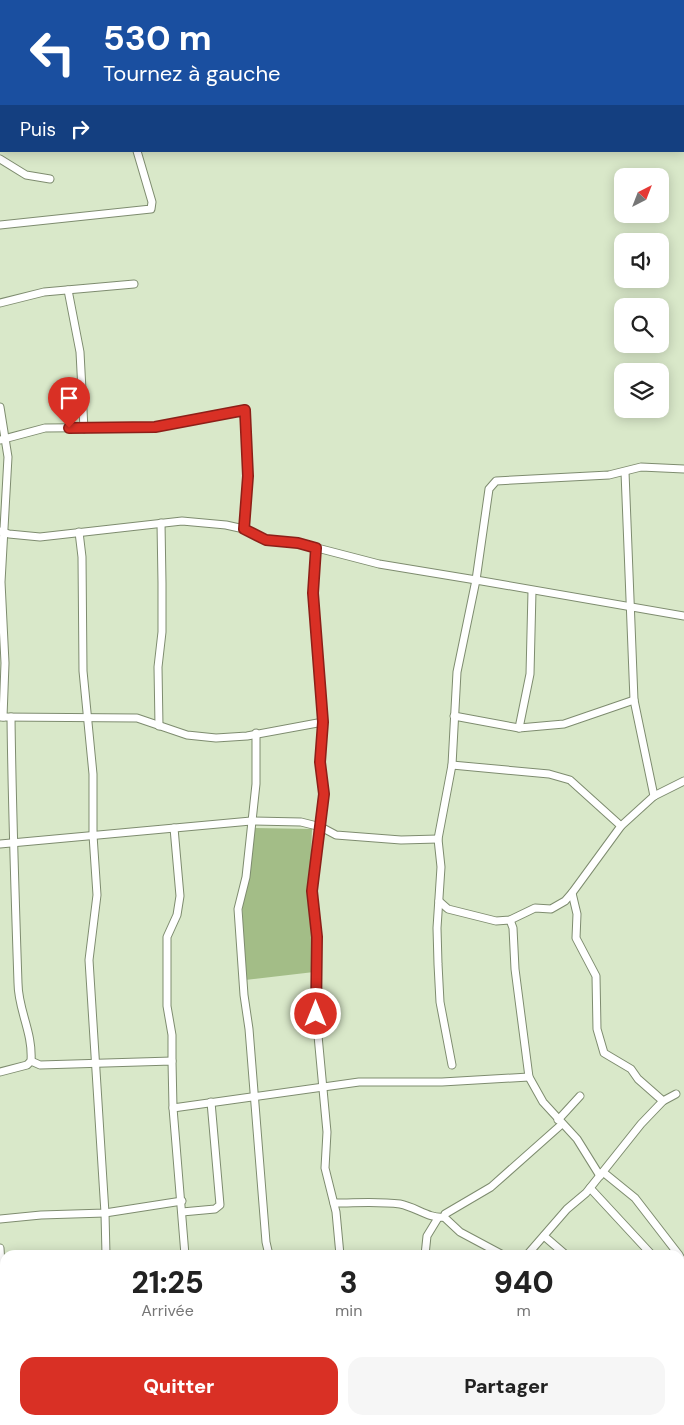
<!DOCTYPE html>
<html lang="fr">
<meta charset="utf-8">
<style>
body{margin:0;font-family:"DM Sans",sans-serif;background:#f6f6f6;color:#222;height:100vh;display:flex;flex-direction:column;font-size:19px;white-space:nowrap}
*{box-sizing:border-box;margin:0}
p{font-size:16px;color:#767676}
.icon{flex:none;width:28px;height:28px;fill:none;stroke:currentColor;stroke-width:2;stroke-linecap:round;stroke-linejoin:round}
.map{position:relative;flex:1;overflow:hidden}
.panel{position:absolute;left:0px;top:1250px;width:685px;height:175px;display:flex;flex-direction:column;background:#fff;border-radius:15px 15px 0 0;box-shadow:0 2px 12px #0003}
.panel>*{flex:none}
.guide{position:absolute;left:0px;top:0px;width:685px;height:152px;box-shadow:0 2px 12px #0003;background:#1a4fa0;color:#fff;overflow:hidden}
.needle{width:32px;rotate:42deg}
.tools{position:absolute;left:614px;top:168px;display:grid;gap:10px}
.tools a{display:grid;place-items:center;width:55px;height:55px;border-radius:10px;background:#fff;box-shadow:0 2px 12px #0003;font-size:25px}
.pin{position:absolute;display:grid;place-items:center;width:42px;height:42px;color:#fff;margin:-51px -21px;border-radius:50% 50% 50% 0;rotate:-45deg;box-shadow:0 0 5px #0007}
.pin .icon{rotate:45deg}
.me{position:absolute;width:55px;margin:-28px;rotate:0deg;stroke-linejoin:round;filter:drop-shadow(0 0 4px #0008)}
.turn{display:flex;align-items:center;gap:18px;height:105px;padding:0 20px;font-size:22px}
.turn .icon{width:65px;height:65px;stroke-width:2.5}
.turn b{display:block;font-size:35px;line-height:42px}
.then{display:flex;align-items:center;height:48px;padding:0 20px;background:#0003;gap:10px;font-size:19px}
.eta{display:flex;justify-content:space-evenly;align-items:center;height:85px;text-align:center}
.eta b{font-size:30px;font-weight:800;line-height:35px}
.action{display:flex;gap:10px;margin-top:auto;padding:10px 20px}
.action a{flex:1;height:58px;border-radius:15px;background:#d93025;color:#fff;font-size:20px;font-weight:800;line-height:58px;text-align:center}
.action a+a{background:#f6f6f6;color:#222}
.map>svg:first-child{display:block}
.green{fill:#a3bd87}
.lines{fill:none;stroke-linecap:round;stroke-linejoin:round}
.minor-casing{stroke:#7e8c6f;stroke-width:9}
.tertiary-casing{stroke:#7e8c6f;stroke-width:11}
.minor{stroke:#fff;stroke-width:7}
.tertiary{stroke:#fff;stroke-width:9}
.route-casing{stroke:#8d1f18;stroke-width:12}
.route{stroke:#d93025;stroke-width:9}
</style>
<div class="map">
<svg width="684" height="1425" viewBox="0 0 684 1425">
<rect width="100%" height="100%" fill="#d9e8c9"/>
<!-- green -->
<path class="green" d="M253,828L312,829L309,913L314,934V972L245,980L242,900Z"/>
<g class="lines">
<defs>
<g id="minor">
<path d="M335,0V1"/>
<path d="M25,1L31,0"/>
<path d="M235,1V0"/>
<path d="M0,5L1,4"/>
<path d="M0,88H1"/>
<path d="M0,143H1"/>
<path d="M0,159L26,175L50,179"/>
<path d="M0,225L151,209L152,202L137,151"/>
<path d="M68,290L80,352L84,429"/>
<path d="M0,303L44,292L134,284"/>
<path d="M0,407L8,457L1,582L5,663L3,717"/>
<path d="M0,440L45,428L155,427L245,410L248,476L244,529"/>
<path d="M625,472L634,700L654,796"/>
<path d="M0,531L9,534L40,537L182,521L226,525L244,529L266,539L298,543L379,564L476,580L489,489L496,481L609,475L641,467L684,469"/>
<path d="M79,532L82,557L83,671L93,774V835L97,895L89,960L105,1213L106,1255"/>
<path d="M316,548L313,593L323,722L320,762L323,794L312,891L317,937L316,1014L327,1132L325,1168L336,1212L340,1255"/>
<path d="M454,716L519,728L564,724L634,700"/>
<path d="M0,717L137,718L187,735L216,738L247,736L323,722"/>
<path d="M159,726L158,667L162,632V583L161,523"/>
<path d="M519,728L530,674L532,591"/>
<path d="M256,733V784L246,877L238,909L244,995L249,1029L266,1242L269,1255"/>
<path d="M452,765L549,774L570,780L621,826"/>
<path d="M0,844L251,821L301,822L321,827L336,835L401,840L438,839"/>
<path d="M439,901L448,909L496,921L510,920L535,908L551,909L565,901L572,893"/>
<path d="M510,920L513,928L515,969L529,1077L543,1102L577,1139L600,1176"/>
<path d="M31,1061L40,1065L172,1061L173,1108L359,1082H442L529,1077"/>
<path d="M172,1061V1035L167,1006V937L177,915L180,896L174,828"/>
<path d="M452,1065L440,1002L438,964L437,928L441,867L438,839L452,765L457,672L476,580L684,616"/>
<path d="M0,1072L27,1065L31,1061C33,1032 18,1010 18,983C15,894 12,806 11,717"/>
<path d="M663,1101L638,1079L631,1069L604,1053L597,1029L596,976L576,938L577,914L572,893L621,826L654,796L684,781"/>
<path d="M173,1108L185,1255"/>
<path d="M558,1120L580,1096"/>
<path d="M603,1172L635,1198L679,1255"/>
<path d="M590,1188L652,1255"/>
<path d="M334,1203C356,1203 378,1201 400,1204C416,1207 429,1219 444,1217"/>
<path d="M182,1212L215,1209L220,1205L211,1102"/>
<path d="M0,1219L41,1215L105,1213L182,1201"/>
<path d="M544,1236L566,1255"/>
<path d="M0,1248L5,1330"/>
<path d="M425,1255L427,1236L438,1218"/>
<path d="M503,1255L460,1232L444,1217L445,1214L491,1187L562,1124"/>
<path d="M527,1255L567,1209L586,1193L641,1124L663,1101L676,1094"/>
<path d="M680,1257L684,1263"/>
<path d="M680,1303L684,1308"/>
<path d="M11,1420L12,1425"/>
<path d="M114,1420L115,1425"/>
<path d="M614,1420V1425"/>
<path d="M248,1425L249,1420"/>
<path d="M296,1425V1420"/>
<path d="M536,1425L537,1420"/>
<path d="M577,1425V1420"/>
</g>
<g id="tertiary">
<path d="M458,1420L475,1425"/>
<path d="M355,1425L368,1420"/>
<path d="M662,1425L675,1420"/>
</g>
</defs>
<!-- minor casing -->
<use href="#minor" class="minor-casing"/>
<!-- tertiary casing -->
<use href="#tertiary" class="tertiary-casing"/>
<!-- minor -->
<use href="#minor" class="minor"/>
<!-- tertiary -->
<use href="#tertiary" class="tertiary"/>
</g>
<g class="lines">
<defs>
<path id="route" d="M69,428L155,427L245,410L248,476L244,529L266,540L298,543L316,548L313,593L323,722L320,762L324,794L312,891L317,937L316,1014"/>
</defs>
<!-- route casing -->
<use href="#route" class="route-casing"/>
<!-- route -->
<use href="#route" class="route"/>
</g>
</svg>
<div class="tools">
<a><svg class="needle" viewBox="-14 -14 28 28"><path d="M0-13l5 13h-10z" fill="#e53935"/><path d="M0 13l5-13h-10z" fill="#767676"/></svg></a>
<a><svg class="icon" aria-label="sound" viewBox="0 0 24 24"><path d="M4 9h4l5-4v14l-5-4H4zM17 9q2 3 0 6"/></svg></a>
<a><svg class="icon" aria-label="search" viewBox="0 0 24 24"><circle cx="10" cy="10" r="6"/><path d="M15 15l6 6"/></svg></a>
<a><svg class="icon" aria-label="layers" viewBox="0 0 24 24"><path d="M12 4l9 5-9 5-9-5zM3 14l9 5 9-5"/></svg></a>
</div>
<div class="pin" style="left:69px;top:428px;background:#d93025"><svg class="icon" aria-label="arrive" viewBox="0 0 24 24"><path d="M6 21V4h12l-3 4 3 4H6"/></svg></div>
<svg class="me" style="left:316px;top:1014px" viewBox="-20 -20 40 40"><circle r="17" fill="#d93025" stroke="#fff" stroke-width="3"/><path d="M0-11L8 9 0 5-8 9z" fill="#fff"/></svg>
<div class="guide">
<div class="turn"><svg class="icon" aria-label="left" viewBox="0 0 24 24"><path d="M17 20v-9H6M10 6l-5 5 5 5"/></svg><div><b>530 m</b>Tournez à gauche</div></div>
<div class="then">Puis<svg class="icon" aria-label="right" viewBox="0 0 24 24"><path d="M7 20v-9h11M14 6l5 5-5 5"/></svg></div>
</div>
<section class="panel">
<div class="eta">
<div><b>21:25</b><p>Arrivée</p></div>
<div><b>3</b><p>min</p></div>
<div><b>940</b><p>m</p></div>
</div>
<div class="action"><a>Quitter</a><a>Partager</a></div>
</section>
</div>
